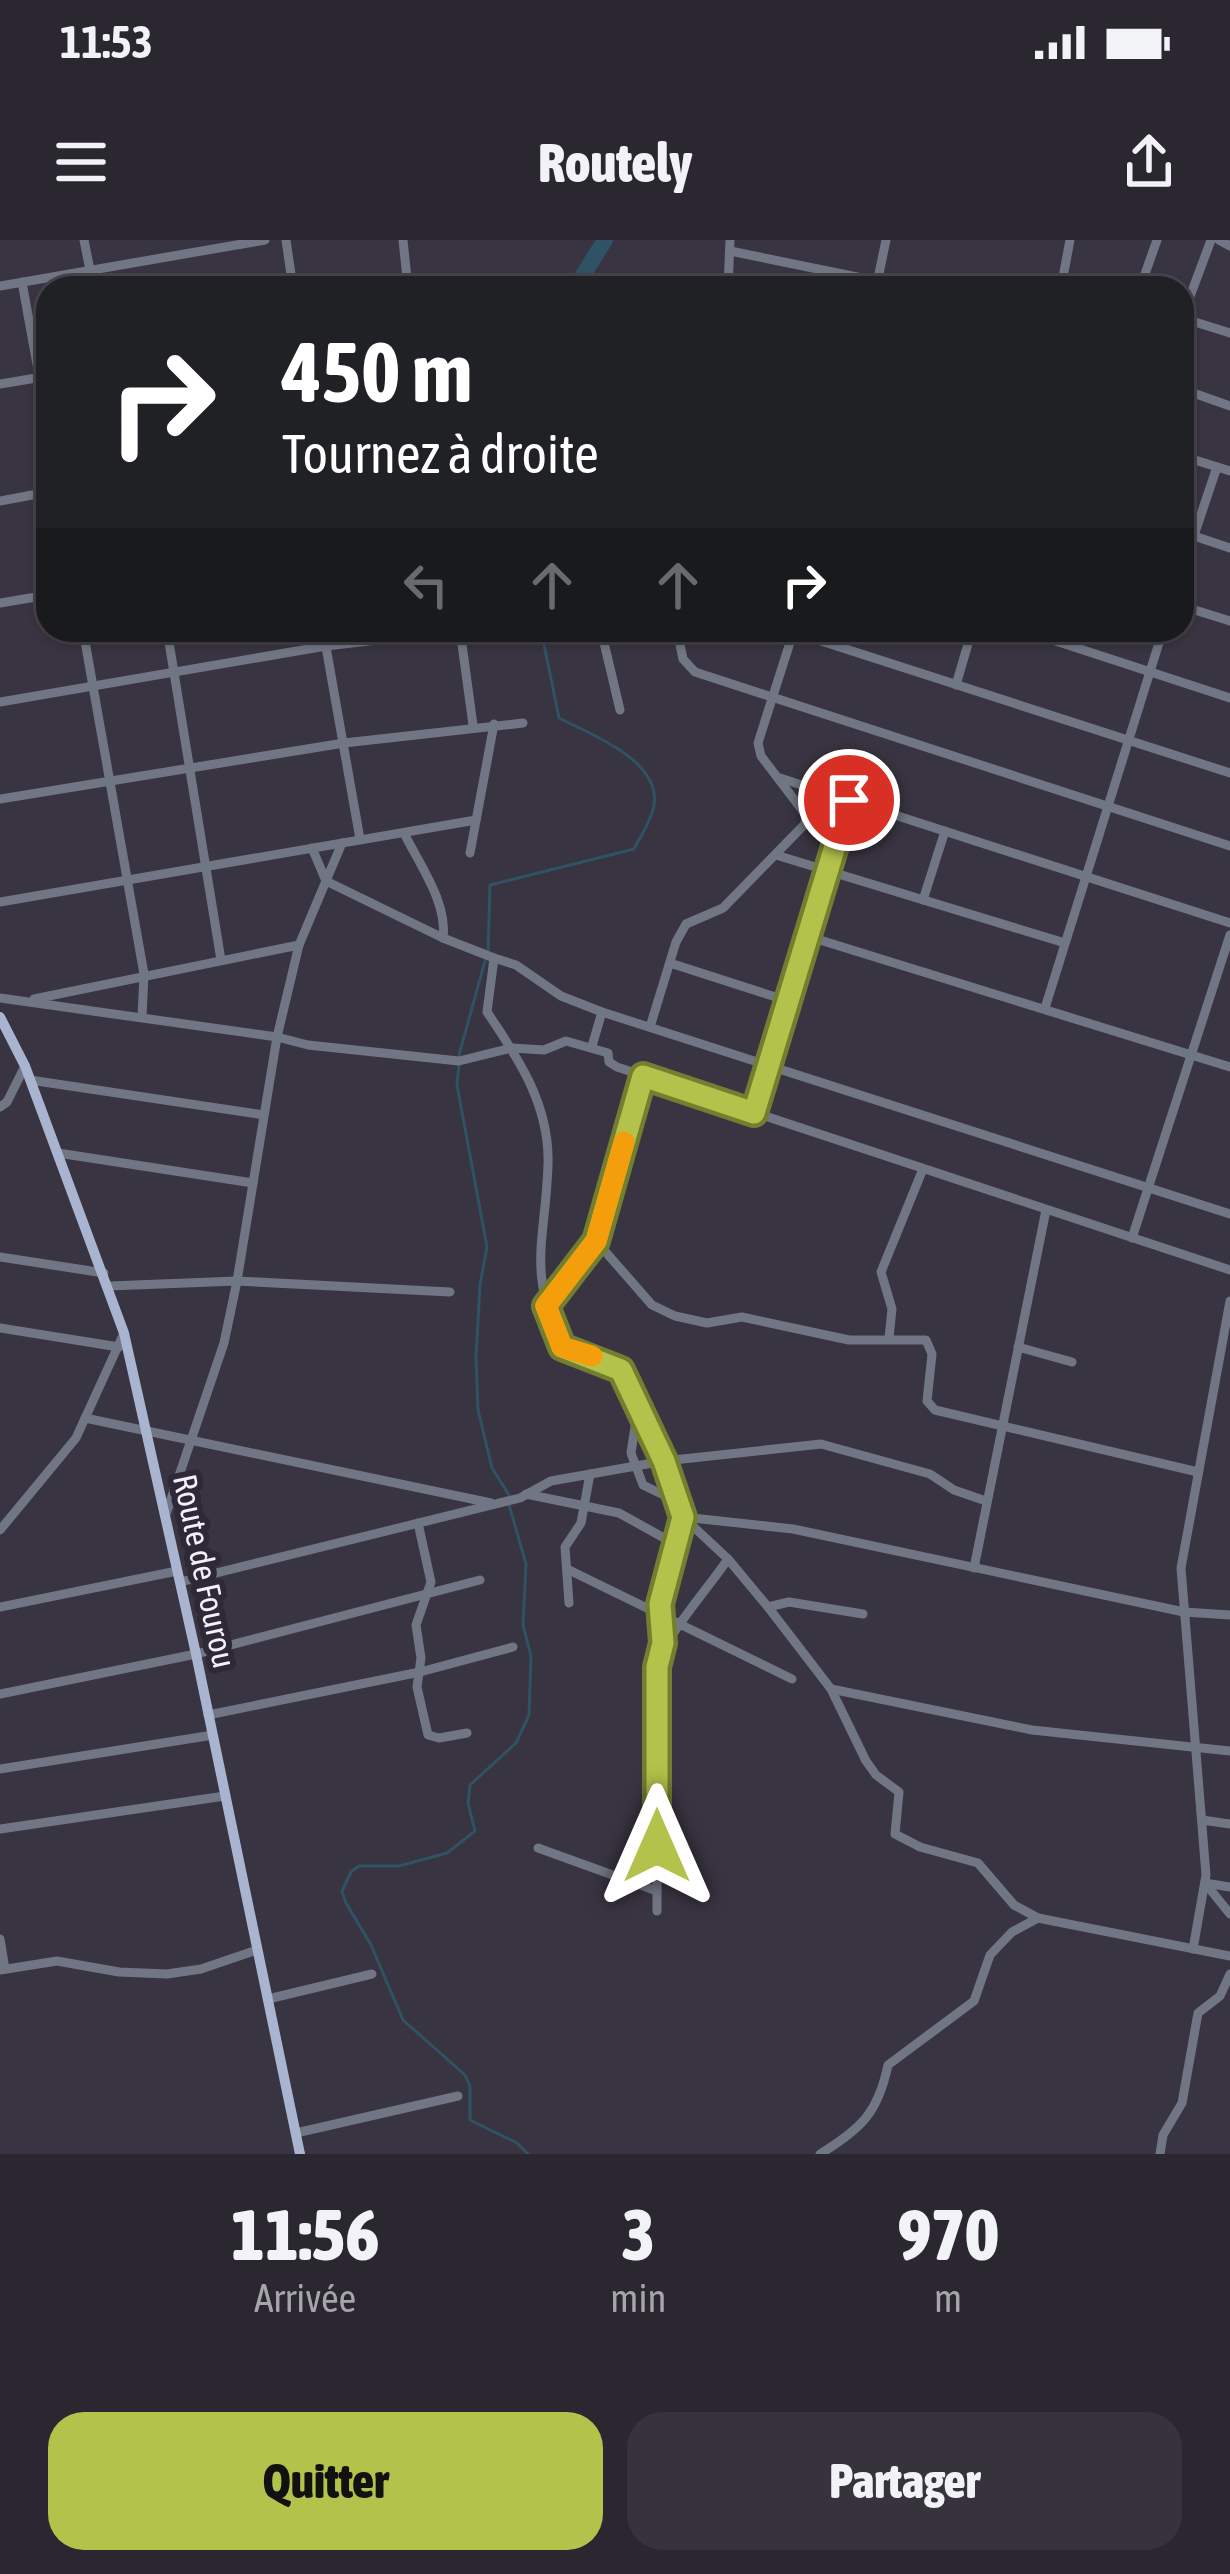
<!DOCTYPE html>
<html lang="fr">
<meta charset="utf-8">
<style>
body{margin:0;font-family:"Asap Condensed",sans-serif;background:#37333d;color:#f1f3f6;height:100vh;display:flex;flex-direction:column;font-size:45px;white-space:nowrap}
*{box-sizing:border-box;margin:0}
p{font-size:39px;color:#a6a5ab}
.icon{flex:none;width:66px;height:66px;fill:none;stroke:currentColor;stroke-width:2;stroke-linecap:round;stroke-linejoin:round}
.map{position:relative;height:1914px;overflow:hidden}
.panel{display:flex;flex-direction:column;background:#2b2731;flex:1}
.panel>*{flex:none}
.banner{position:absolute;left:36px;top:36px;width:1158px;height:366px;border-radius:36px;box-shadow:0 3px 9px #0004,0 0 0 3px #47444d;background:#202124;color:#fff;overflow:hidden}
.pin{position:absolute;display:grid;place-items:center;width:102px;height:102px;color:#fff;margin:-51px;border:6px solid #fff;border-radius:50%;box-shadow:0 3px 12px #0007}
.me{position:absolute;width:132px;margin:-66px;rotate:0deg;stroke-linejoin:round;filter:drop-shadow(0 0 9px #0008)}
.turn{display:flex;align-items:center;gap:42px;height:252px;padding:0 48px;font-size:54px}
.turn .icon{width:156px;height:156px;stroke-width:2.5}
.turn b{display:block;font-size:84px;line-height:102px}
.lanes{display:flex;align-items:center;height:114px;padding:0 48px;background:#0003;justify-content:center;gap:60px;direction:ltr}
.lanes .off{opacity:.35}
.eta{display:flex;justify-content:space-evenly;align-items:center;height:204px;text-align:center}
.eta b{font-size:72px;font-weight:800;line-height:84px}
.primary-button{display:flex;gap:24px;margin-top:auto;padding:24px 48px}
.primary-button a{flex:1;height:138px;border-radius:36px;background:#b3c24b;color:#111;font-size:48px;font-weight:800;line-height:138px;text-align:center}
.primary-button a+a{background:#37333d;color:#f1f3f6}
.status{display:flex;justify-content:space-between;align-items:center;height:84px;padding:0 60px;background:#2b2731;direction:ltr}
.status svg{height:33px;fill:currentColor}
header{display:flex;justify-content:space-between;align-items:center;height:156px;padding:0 48px;background:#2b2731;font-size:54px;font-weight:800}
.map>svg:first-child{display:block}
.lines{fill:none;stroke-linecap:round;stroke-linejoin:round}
.stream{stroke:#305265;stroke-width:3}
.river{stroke:#305265;stroke-width:16}
.minor{stroke:#717684;stroke-width:9}
.major{stroke:#a9b4d1;stroke-width:10}
.route-casing{stroke:#747e31;stroke-width:30}
.route{stroke:#b3c24b;stroke-width:21}
.slow{stroke:#f59e0b;stroke-width:21}
.labels{text-anchor:middle;dominant-baseline:central;stroke-width:12;stroke-linejoin:round;paint-order:stroke}
.street-label{font-size:33px;fill:#f3f0f9;stroke:#2f2937}
</style>
<div class="status"><b>11:53</b><svg viewBox="0 0 49 12"><path d="M0 12V9h3v3zM5 12V6h3v6zM10 12V3h3v9zM15 12V0h3v12zM26 1h20v11H26zM47 4h2v5h-2z"/></svg></div>
<header><svg class="icon" aria-label="menu" viewBox="0 0 24 24"><path d="M4 6h16M4 12h16M4 18h16"/></svg>Routely<svg class="icon" aria-label="share" viewBox="0 0 24 24"><path d="M12 15V3M7 8l5-5 5 5M5 13v7h14v-7"/></svg></header>
<div class="map">
<svg width="1230" height="1914" viewBox="0 0 1230 1914">
<rect width="100%" height="100%" fill="#393441"/>
<g class="lines">
<!-- stream -->
<g class="stream">
<path d="M488,712L490,645L634,609C641,596 652,579 654,565C661,520 590,494 559,478L541,390"/>
<path d="M459,815L485,721"/>
<path d="M459,825L457,845L487,1007L480,1045L476,1116L478,1170L492,1228L509,1255"/>
<path d="M509,1265L526,1324L523,1385L531,1416L529,1475L516,1503L470,1545L468,1563L475,1591L447,1613L399,1626H359L351,1632L342,1651L346,1663L371,1705L403,1780L465,1835L470,1846V1880L517,1903L528,1914"/>
</g>
<!-- river -->
<path class="river" d="M575,48L605,0"/>
<!-- minor -->
<g class="minor">
<path d="M84,0L90,30"/>
<path d="M286,0L293,48"/>
<path d="M403,0L408,48"/>
<path d="M1211,0L1182,78L1230,93"/>
<path d="M1219,0L1230,6"/>
<path d="M730,11L911,48"/>
<path d="M22,42L48,185"/>
<path d="M0,46L265,0"/>
<path d="M728,48L730,0"/>
<path d="M876,48L886,0"/>
<path d="M1061,48L1070,0"/>
<path d="M1140,48L1157,0"/>
<path d="M0,144L48,136"/>
<path d="M1182,149L1230,166"/>
<path d="M1182,216L1230,231"/>
<path d="M0,261L48,252"/>
<path d="M1182,292L1230,308"/>
<path d="M1182,331L1217,227"/>
<path d="M0,363L48,355"/>
<path d="M1182,366L1230,381"/>
<path d="M83,390L144,734L142,777"/>
<path d="M167,390L221,720"/>
<path d="M323,390L360,599"/>
<path d="M601,390L620,470"/>
<path d="M677,390L683,419L695,432L1230,606"/>
<path d="M787,390L1230,533"/>
<path d="M1022,390L1230,458"/>
<path d="M956,445L972,390"/>
<path d="M0,462L326,406L446,392L461,397L473,485"/>
<path d="M780,538L1230,683"/>
<path d="M0,559L344,503L523,483"/>
<path d="M404,593C419,624 448,663 443,698"/>
<path d="M312,608L326,641L443,698L494,718L487,772C519,819 550,866 548,925C545,1005 527,1027 562,1107L621,1130L664,1221L683,1277L728,1319L768,1367L831,1449L866,1521L876,1535L899,1552L895,1594L920,1607L978,1623L1014,1665L1038,1678L1230,1716"/>
<path d="M470,613L494,484"/>
<path d="M776,615L1065,703"/>
<path d="M923,660L945,591"/>
<path d="M0,662L476,580"/>
<path d="M807,696L1230,827"/>
<path d="M494,718L516,725L561,756L602,772L1230,974"/>
<path d="M670,723L788,761"/>
<path d="M0,758L277,797L308,805L459,821L512,808L544,810L566,801L608,813L609,822L617,827L1230,1030"/>
<path d="M34,759L299,705"/>
<path d="M1045,768L1163,390"/>
<path d="M650,787L676,702L686,684L723,668L805,584L806,575L761,516L758,503L794,390"/>
<path d="M592,806L602,772"/>
<path d="M30,840L264,875"/>
<path d="M0,867L7,862L25,826"/>
<path d="M754,873L849,560"/>
<path d="M58,913L253,943"/>
<path d="M1132,998L1230,695"/>
<path d="M596,1001L652,1065L675,1076L707,1083L742,1077L849,1100H926L932,1114L927,1161L935,1170L1198,1232"/>
<path d="M0,1017L104,1033"/>
<path d="M109,1046L237,1041L450,1052"/>
<path d="M547,1065L596,1001L643,836"/>
<path d="M0,1088L119,1107"/>
<path d="M889,1098L892,1069L881,1032L923,929"/>
<path d="M1018,1107L1072,1122"/>
<path d="M638,1167L631,1213L643,1245L678,1262"/>
<path d="M85,1178L491,1263"/>
<path d="M526,1254L619,1273L675,1304"/>
<path d="M166,1274L224,1103L237,1041L277,797L299,705L342,603"/>
<path d="M418,1283L431,1342L416,1385L421,1418L417,1447L428,1495L439,1498L467,1493"/>
<path d="M0,1290L76,1198L124,1093"/>
<path d="M974,1328L1046,970"/>
<path d="M567,1329L792,1439"/>
<path d="M180,1342L520,1258L551,1241L664,1221L821,1204L930,1234L954,1250L986,1261"/>
<path d="M569,1363L565,1307L581,1283L590,1234"/>
<path d="M0,1367L177,1331"/>
<path d="M768,1367L789,1362L863,1374"/>
<path d="M663,1403L660,1364L683,1277L793,1289L1184,1372L1230,1375"/>
<path d="M831,1449L1032,1490L1230,1511"/>
<path d="M0,1454L196,1414L480,1340"/>
<path d="M208,1475L420,1432L513,1407"/>
<path d="M0,1529L213,1495"/>
<path d="M1202,1580L1230,1584"/>
<path d="M0,1589L225,1556"/>
<path d="M538,1608L657,1651"/>
<path d="M1205,1643L1230,1674"/>
<path d="M1205,1643L1230,1647"/>
<path d="M657,1671V1427C665,1396 707,1350 728,1319"/>
<path d="M0,1699L5,1729"/>
<path d="M1193,1709L1206,1635L1181,1328L1230,1061"/>
<path d="M0,1730L57,1721L119,1732L167,1734L201,1729L257,1710"/>
<path d="M268,1759L372,1734"/>
<path d="M296,1893L458,1856"/>
<path d="M820,1914C861,1889 878,1873 888,1825L974,1761L990,1715L1012,1692L1038,1678"/>
<path d="M1160,1914L1163,1895L1182,1863L1198,1773L1220,1756L1230,1734"/>
</g>
<!-- major -->
<path class="major" d="M0,777L25,826L124,1093L196,1414L300,1914"/>
</g>
<g class="lines">
<defs>
<path id="route" d="M657,1606V1427L663,1403L660,1364L683,1277L664,1221L621,1130L562,1107L546,1066L596,1001L643,836L754,873L849,560"/>
</defs>
<!-- route casing -->
<use href="#route" class="route-casing"/>
<!-- route -->
<use href="#route" class="route"/>
<!-- slow -->
<path class="slow" d="M592,1116L562,1107L546,1066L596,1001L624,902"/>
</g>
<g class="labels">
<!-- street labels -->
<g class="street-label">
<text transform="translate(205 1331) rotate(78)">Route de Fourou</text>
</g>
</g>
</svg>
<div class="pin" style="left:849px;top:560px;background:#d93025"><svg class="icon" aria-label="arrive" viewBox="0 0 24 24"><path d="M6 21V4h12l-3 4 3 4H6"/></svg></div>
<svg class="me" style="left:657px;top:1606px" viewBox="-20 -20 40 40"><path d="M0-17L14 15 0 8-14 15z" fill="#b3c24b" stroke="#fff" stroke-width="4"/></svg>
<div class="banner">
<div class="turn"><svg class="icon" aria-label="right" viewBox="0 0 24 24"><path d="M7 20v-9h11M14 6l5 5-5 5"/></svg><div><b>450 m</b>Tournez à droite</div></div>
<div class="lanes"><svg class="icon off" aria-label="left" viewBox="0 0 24 24"><path d="M17 20v-9H6M10 6l-5 5 5 5"/></svg><svg class="icon off" aria-label="ahead" viewBox="0 0 24 24"><path d="M12 20V5M6 11l6-6 6 6"/></svg><svg class="icon off" aria-label="ahead" viewBox="0 0 24 24"><path d="M12 20V5M6 11l6-6 6 6"/></svg><svg class="icon" aria-label="right" viewBox="0 0 24 24"><path d="M7 20v-9h11M14 6l5 5-5 5"/></svg></div>
</div>
</div>
<section class="panel">
<div class="eta">
<div><b>11:56</b><p>Arrivée</p></div>
<div><b>3</b><p>min</p></div>
<div><b>970</b><p>m</p></div>
</div>
<div class="primary-button"><a>Quitter</a><a>Partager</a></div>
</section>
